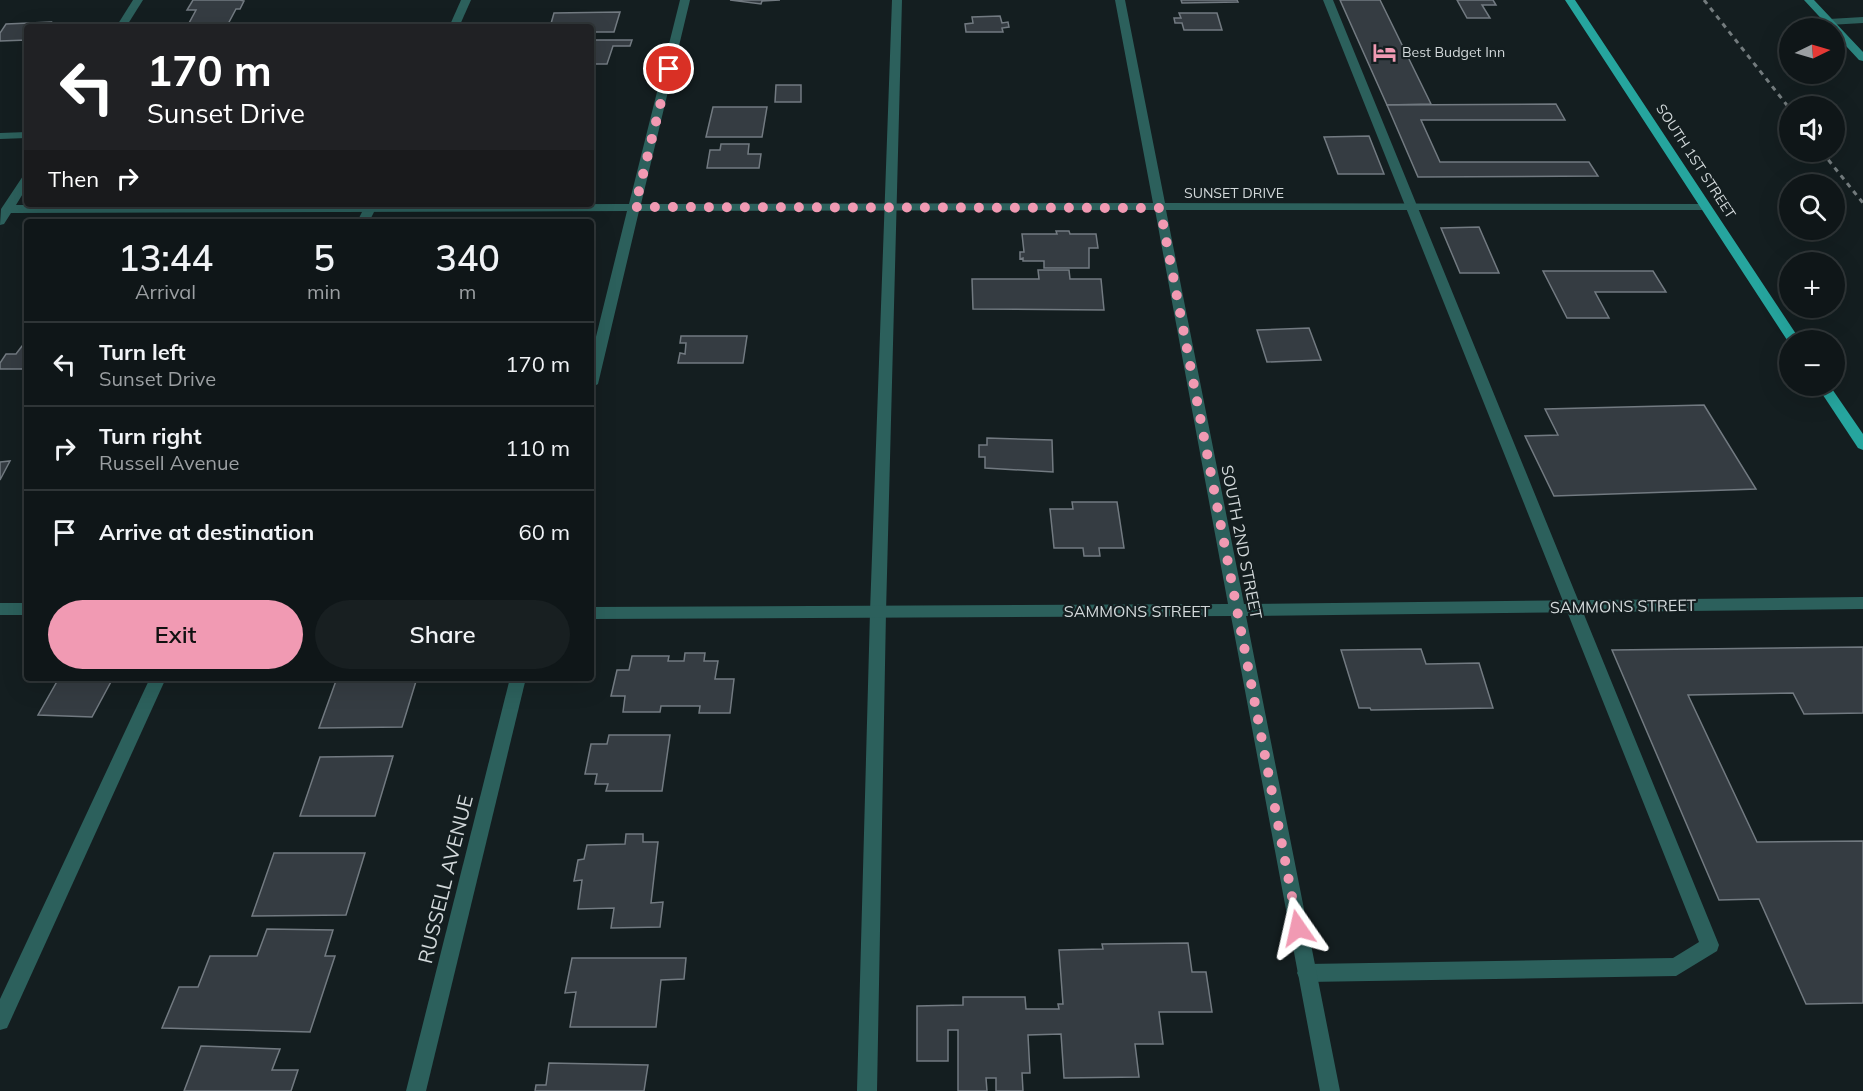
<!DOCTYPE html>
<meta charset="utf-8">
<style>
body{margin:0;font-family:Mulish,sans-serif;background:#181f21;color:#f1f3f6;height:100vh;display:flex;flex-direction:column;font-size:22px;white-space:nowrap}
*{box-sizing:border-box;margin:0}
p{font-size:20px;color:#9b9fa2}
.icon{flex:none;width:33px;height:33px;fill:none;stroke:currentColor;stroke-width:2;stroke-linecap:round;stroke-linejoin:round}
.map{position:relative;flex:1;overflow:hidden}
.sheet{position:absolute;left:24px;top:219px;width:570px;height:462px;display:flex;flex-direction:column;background:#0f1618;border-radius:6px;box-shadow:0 6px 24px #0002,0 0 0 2px #2f3537}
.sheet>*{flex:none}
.top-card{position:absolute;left:24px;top:24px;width:570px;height:183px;border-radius:6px;box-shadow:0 6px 24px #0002,0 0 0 2px #2f3537;background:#202124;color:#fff;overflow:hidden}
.needle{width:39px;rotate:85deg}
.tools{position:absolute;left:1779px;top:18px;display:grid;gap:12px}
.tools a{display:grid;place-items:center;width:66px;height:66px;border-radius:50%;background:#0f1618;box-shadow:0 6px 24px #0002,0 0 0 2px #2f3537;font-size:30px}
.pin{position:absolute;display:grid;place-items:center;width:51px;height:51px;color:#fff;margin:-26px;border:3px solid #fff;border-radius:50%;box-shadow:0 2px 6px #0007}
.me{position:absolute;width:66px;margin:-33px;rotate:349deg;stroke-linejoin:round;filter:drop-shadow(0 0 4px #0008)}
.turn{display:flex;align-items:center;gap:21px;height:126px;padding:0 24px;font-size:27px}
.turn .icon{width:78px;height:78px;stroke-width:2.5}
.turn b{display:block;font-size:42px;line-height:51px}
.then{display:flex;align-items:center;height:57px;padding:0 24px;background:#0003;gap:12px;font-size:22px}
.eta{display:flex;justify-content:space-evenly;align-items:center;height:102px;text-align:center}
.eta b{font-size:36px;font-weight:600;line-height:42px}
.primary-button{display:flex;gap:12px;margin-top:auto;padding:12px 24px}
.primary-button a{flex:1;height:69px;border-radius:36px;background:#f19ab3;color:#111;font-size:24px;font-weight:600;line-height:69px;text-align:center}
.primary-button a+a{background:#181f21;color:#f1f3f6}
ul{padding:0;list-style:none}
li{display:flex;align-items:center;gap:18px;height:84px;padding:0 24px;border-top:2px solid #2f3537}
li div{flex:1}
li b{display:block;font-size:22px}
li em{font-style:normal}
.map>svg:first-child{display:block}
.building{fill:#353c42;stroke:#727a81;stroke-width:1.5}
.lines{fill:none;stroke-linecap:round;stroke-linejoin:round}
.lane{fill:#2c605c;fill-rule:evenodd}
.street{fill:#2c605c;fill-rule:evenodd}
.secondary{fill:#2c8781;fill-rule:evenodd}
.primary{fill:#26a59e;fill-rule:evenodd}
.rail{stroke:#737b7d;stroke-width:3;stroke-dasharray:5 5;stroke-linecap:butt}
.route{stroke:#f19ab3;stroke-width:10;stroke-dasharray:0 18}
.labels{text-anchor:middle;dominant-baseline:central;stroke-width:4.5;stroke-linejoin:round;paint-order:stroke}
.far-poi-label{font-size:14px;fill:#d2d8da;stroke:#141e20;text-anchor:start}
.far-street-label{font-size:14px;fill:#d2d8da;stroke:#141e20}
.street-label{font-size:16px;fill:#d2d8da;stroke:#141e20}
.near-street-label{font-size:20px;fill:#d2d8da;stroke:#141e20}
</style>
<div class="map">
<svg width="1863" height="1091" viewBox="0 0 1863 1091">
<rect width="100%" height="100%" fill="#141e20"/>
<!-- building -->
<g class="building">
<path d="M193,0H240L244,1L240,9H236L228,24L188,25L196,10H187Z"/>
<path d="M730,0H780L762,1L761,4Z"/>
<path d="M1181,0H1237L1238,2L1182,3Z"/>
<path d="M1340,0H1380L1431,104L1387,105Z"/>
<path d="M1457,0H1493L1496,5H1482L1490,18H1467Z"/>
<path d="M620,12L614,32H591V27H550L554,13Z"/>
<path d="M1179,13H1217L1222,30H1184L1182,23H1175L1174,18H1181Z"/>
<path d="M1000,16L1002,23L1008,22L1009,27L1002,28L1003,32H966L965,24L973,23L972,17Z"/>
<path d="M51,22L47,27H27V40L0,41V33L6,24Z"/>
<path d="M591,40H632L630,46H613L607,64H591Z"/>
<path d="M776,85H801V102H775Z"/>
<path d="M1556,104L1565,120H1421L1440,162H1589L1598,176L1418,177L1387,105Z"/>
<path d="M713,107H767L762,137H706Z"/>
<path d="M1369,136L1384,174H1338L1324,137Z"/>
<path d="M721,144H749L748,154H761L759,168H707L710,150H720Z"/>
<path d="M1479,227L1499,273H1460L1441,228Z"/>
<path d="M1056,231H1069L1070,234H1096L1098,248H1089V268H1044V261H1023V258L1020,259V252H1024L1022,234H1057Z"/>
<path d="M1038,270H1069L1070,279H1101L1104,310L973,309L972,279H1039Z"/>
<path d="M1543,271H1653L1666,292H1595L1609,318H1567Z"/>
<path d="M1309,328L1321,360L1267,362L1257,330Z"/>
<path d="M681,336H747L743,363H678L680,353L685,354L686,343H680Z"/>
<path d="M22,346H27V369H0V363L6,354H16Z"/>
<path d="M1704,405L1756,489L1554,496L1525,436L1558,435L1545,409Z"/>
<path d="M987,438L1052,440L1053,472L985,468V457H979V445H987Z"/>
<path d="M10,461L0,480V462Z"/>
<path d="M1072,502H1117L1124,548H1099L1100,556H1084L1083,548H1054L1050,509H1073Z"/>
<path d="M1863,647V713L1804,714L1793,693L1688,695L1757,842L1863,841V1003L1806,1004L1759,899L1719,900L1612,650Z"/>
<path d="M1421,649L1426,664L1479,663L1493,708L1371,710L1370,708H1359L1341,650Z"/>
<path d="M685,653H705L704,661H718L715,679H734L730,713H699L700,706H661L660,712H623L625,696H611L617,670H629L632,656H669L668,661H684Z"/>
<path d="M59,678H113L92,717L38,715Z"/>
<path d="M337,678H417L402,727L319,728Z"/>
<path d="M609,735H670L662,791H606L608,784H595L597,774H585L591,744H607Z"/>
<path d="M393,756L375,816H300L320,757Z"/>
<path d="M626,834H643V842H658L651,903L663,902L660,927L611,928L614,908L578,909L582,880L574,881L578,860L584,859L587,845L625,844Z"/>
<path d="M274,853H365L346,915L252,916Z"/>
<path d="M267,929L333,930L325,956H335L310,1032L162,1028L179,987H198L210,956H257Z"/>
<path d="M1188,943L1192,972H1206L1212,1012H1159L1163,1044H1135L1139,1077L1064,1078L1061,1034L1028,1035L1030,1073H1022L1023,1091H996V1078H986L987,1091H958V1030H948V1061H917V1006L963,1005V997H1025L1026,1009H1059L1058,1004H1063L1059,950L1103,949L1102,944Z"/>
<path d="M572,958H686L684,979L661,980L656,1027H570L576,992L565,993Z"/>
<path d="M201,1046L280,1049L272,1070H298L291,1091H184Z"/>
<path d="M549,1063L648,1065L644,1091H535L536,1085H546Z"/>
</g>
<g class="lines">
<!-- lane -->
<g class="lane">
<path d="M461,0H471L459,27H449Z"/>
<path d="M892,0H902L886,612L877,1091H857L870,612Z"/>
<path d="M1323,0H1333L1719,945L1717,951L1676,976L1307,982L1300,979L1297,973L1300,967L1307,964L1673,958L1699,942Z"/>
<path d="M1863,17V23L1829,25L1824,22L1829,19Z"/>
<path d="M366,204H378L369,222H357Z"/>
<path d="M150,678H166L7,1028L0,1030V999Z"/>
</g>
<!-- street -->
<g class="street">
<path d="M133,0H143L126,27H116Z"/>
<path d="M680,0H690L641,204L1153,203L1115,0H1125L1165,203L1709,204V208L1705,210H1166L1244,604L1863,597V609L1246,616L1340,1091H1320L1231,616L591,619V607L1228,604L1155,210L639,211L598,384L591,388V357L627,211L11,213L4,224L0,225L1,209L23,176L27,175V187L16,205L629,204Z"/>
<path d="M27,132V138L0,139V133Z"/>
<rect x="0" y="603" width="27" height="12"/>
<path d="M510,678H526L426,1091H406Z"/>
</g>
<!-- secondary -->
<path class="secondary" d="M1804,0H1814L1863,52V61L1859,60L1834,33V28H1830Z"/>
<!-- primary -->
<g class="primary">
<path d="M1565,0H1575L1800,340H1790L1789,343Z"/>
<path d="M1817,386H1830L1863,434V450L1858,448Z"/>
</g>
<!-- rail -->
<g class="rail">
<path d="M1704,0L1790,109"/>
<path d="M1822,152L1863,203"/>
</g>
</g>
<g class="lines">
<!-- route -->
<path class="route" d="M669,69L635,207L1160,208L1298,928"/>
</g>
<!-- icons -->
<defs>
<symbol id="hotel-bare" viewBox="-9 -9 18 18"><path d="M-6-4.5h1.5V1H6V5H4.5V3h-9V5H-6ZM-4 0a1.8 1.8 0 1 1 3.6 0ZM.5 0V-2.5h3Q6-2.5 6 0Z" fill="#f19ab3" stroke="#141e20" stroke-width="2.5" paint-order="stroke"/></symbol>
</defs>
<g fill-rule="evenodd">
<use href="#hotel-bare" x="1368" y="36" width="33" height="33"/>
</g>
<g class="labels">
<!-- far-poi labels -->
<g class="far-poi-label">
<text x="1402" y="52">Best Budget Inn</text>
</g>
<!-- far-street labels -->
<g class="far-street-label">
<text transform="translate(1696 161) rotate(57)">SOUTH 1ST STREET</text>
<text x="1234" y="193">SUNSET DRIVE</text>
</g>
<!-- street labels -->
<g class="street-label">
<text transform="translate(1242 542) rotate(79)">SOUTH 2ND STREET</text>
<text transform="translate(1623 606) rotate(-1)">SAMMONS STREET</text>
<text x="1137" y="611">SAMMONS STREET</text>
</g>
<!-- near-street labels -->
<g class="near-street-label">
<text transform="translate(445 879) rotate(-76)">RUSSELL AVENUE</text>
</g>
</g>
</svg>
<div class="tools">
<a><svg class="needle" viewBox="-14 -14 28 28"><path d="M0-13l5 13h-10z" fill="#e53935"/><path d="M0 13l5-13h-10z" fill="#9b9fa2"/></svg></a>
<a><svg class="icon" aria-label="sound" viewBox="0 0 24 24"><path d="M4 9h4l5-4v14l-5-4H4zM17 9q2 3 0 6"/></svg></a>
<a><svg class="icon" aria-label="search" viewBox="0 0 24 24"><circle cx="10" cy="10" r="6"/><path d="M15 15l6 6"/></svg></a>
<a>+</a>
<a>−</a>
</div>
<div class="pin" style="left:669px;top:69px;background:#d93025"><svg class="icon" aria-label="arrive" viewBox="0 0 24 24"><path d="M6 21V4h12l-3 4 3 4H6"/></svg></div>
<svg class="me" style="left:1298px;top:928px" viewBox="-20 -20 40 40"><path d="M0-17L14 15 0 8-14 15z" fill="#f19ab3" stroke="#fff" stroke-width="4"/></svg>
<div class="top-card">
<div class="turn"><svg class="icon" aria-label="left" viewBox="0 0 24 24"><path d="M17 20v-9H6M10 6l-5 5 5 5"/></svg><div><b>170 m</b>Sunset Drive</div></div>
<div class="then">Then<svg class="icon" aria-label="right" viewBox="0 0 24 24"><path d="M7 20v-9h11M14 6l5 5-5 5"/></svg></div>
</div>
<section class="sheet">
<div class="eta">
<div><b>13:44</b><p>Arrival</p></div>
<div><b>5</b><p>min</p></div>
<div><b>340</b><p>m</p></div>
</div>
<ul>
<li><svg class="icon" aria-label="left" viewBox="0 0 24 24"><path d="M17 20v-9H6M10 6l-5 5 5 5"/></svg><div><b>Turn left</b><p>Sunset Drive</p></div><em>170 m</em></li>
<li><svg class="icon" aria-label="right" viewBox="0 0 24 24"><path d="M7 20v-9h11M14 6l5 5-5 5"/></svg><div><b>Turn right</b><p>Russell Avenue</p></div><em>110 m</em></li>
<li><svg class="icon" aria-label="arrive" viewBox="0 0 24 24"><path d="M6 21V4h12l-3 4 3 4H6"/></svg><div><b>Arrive at destination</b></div><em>60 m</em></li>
</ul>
<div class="primary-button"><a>Exit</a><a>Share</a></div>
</section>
</div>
